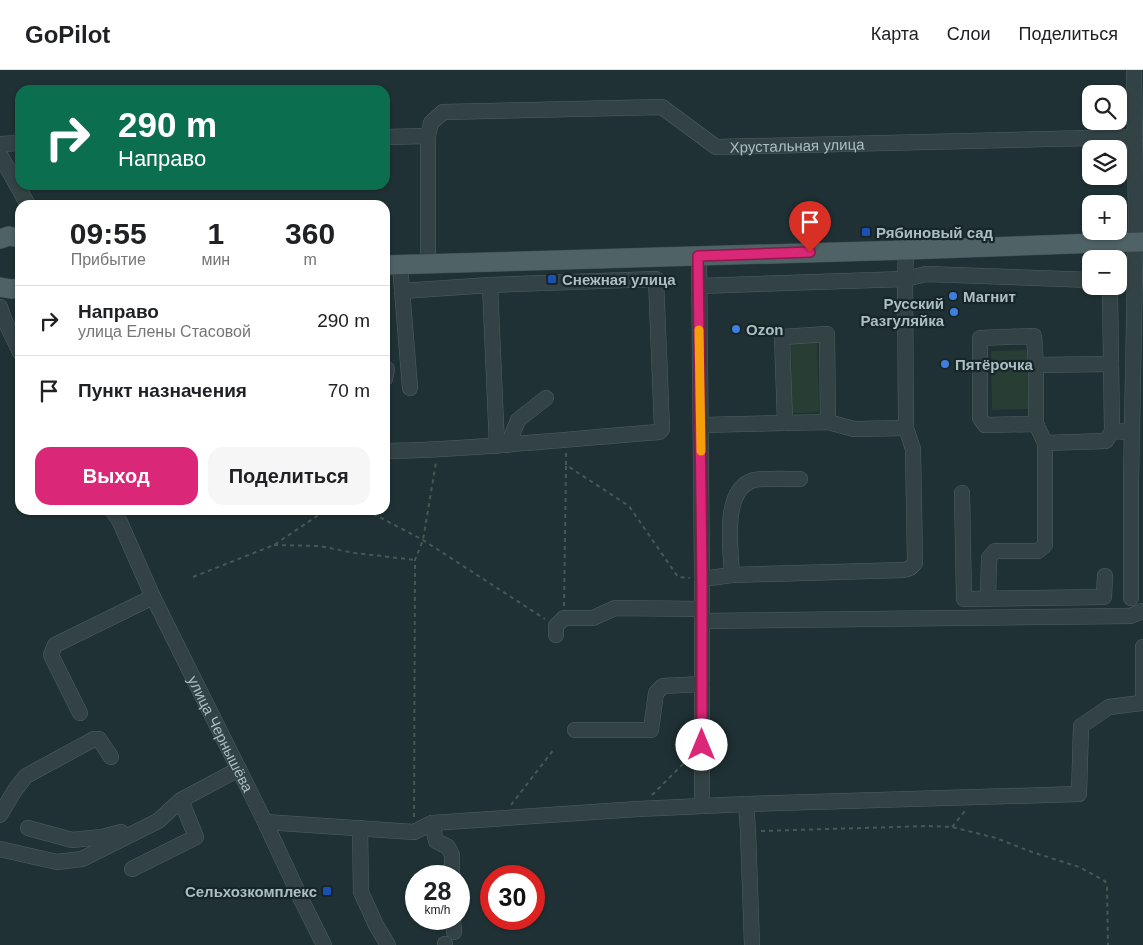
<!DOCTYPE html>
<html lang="ru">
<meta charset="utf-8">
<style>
body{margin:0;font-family:Arial,sans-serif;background:#f6f6f6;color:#202124;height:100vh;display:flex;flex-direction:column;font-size:19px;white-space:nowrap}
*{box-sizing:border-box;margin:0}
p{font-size:16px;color:#757577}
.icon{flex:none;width:28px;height:28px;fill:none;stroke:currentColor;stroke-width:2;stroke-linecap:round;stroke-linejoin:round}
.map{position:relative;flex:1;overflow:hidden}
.sheet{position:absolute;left:15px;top:130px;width:375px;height:315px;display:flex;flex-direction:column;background:#fff;border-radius:15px;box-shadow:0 1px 4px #0004}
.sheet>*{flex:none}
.hud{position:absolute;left:15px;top:15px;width:375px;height:105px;border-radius:15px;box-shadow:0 1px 4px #0004;background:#0b6e4f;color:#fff;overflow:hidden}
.tools{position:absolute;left:1082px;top:15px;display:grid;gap:10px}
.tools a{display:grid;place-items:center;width:45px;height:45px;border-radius:10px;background:#fff;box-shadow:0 1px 4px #0004;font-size:25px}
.speed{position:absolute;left:405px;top:795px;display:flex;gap:10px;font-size:25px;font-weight:700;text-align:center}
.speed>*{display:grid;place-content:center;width:65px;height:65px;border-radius:50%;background:#fff;box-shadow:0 1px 4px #0004;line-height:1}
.speed small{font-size:12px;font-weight:400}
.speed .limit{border:8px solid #d22;background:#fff;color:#111}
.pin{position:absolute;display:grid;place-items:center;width:42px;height:42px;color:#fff;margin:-51px -21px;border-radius:50% 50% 50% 0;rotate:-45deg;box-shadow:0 0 5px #0007}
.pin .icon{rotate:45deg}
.me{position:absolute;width:55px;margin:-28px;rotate:0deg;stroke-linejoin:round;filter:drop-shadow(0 0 4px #0008)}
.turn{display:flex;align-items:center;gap:18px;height:105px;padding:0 20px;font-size:22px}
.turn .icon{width:65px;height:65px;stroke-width:2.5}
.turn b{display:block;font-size:35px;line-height:42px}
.eta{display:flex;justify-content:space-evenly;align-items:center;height:85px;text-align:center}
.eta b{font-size:30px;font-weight:700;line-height:35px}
.cta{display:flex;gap:10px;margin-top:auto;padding:10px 20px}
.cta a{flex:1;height:58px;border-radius:15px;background:#db2777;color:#fff;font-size:20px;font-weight:700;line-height:58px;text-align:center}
.cta a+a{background:#f6f6f6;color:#202124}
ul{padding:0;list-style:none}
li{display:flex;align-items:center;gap:15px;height:70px;padding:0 20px;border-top:1px solid #e0e0e0}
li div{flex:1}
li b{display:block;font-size:19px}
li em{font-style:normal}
header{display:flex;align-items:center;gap:30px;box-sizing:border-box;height:70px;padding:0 25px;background:#fff;border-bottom:1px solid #e0e0e0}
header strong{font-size:24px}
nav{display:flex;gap:28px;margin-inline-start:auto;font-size:18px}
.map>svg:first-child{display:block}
.green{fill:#283e34}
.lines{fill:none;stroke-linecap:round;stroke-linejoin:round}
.minor-casing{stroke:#4f6063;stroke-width:16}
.major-casing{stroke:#3e4e51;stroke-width:20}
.path{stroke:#445953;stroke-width:2;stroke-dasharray:4 4;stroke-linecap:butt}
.minor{stroke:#324245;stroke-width:15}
.major{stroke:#4f6265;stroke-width:19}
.route-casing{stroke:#8e194d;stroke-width:12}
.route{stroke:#db2777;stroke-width:9}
.slow{stroke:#f59e0b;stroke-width:9}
.transit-dot{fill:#1a4fb4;stroke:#182629;stroke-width:2}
.shop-dot{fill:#3f7fe0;stroke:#182629;stroke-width:2}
.labels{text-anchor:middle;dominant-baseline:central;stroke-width:4.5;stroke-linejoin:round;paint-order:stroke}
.street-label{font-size:15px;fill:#abbec2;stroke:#182629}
.poi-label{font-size:15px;font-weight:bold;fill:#abbec2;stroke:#182629;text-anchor:start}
</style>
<header>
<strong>GoPilot</strong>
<nav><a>Карта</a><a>Слои</a><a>Поделиться</a></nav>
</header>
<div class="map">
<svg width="1143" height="875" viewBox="0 0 1143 875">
<rect width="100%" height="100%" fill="#1f3134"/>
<!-- green -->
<g class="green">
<path d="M817,271L819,342L792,343L791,272Z"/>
<path d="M1027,280L1028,339L992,340L991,281Z"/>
</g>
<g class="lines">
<defs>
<g id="minor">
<path d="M385,67L428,66"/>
<path d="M0,74L20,73"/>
<path d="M0,85L28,135"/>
<path d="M699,186L702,509V736"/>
<path id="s1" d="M428,194V66L431,53L443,42L662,37L716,77L1135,67"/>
<path d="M400,195L410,318"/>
<path d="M490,215L497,376"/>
<path d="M699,216L905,209L926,204L1091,210"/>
<path d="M1106,216L1110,222L1112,361"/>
<path d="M0,237L4,249L20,282"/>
<path d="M1036,295L1111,294"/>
<path d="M385,309L387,299"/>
<path d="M785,353L782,267L827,264L828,352"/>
<path d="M1036,354L985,355L980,348V268L1034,266L1036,295V354L1045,373"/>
<path d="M701,355L828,352L854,359L906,358"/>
<path d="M508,375L518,350L546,328"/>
<path d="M385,381C477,379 568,369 659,362L662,359L656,209L490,215L402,221"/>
<path d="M962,423L964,529L1104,527L1105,506"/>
<path id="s2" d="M112,440L119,450L153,527L265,752L301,829L324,875"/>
<path d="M732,505C731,480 721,419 754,410C765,408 788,409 800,409"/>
<path d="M702,509L732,505L904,500L910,498L915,493L913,379L906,358L905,209L906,180"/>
<path d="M1131,528V410L1136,148L1134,0"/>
<path d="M988,529L989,488L995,481H1038L1045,475V373L1106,371L1112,361L1132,362"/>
<path d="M702,551L1130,546L1143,541"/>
<path d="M556,565V556L564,548H593L615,538L702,539"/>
<path d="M80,643L51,585L55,575L153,527"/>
<path d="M575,660H651L656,623L663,616L702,614"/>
<path d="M746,734L748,761L752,875"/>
<path d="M0,745L15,720L26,706L94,669H99L111,687"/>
<path d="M265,752L414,762L432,753L638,739L746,734L1079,724L1081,656L1109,637L1141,633L1143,631V577"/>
<path d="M432,753L436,771L448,777L452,785V806"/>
<path d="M28,758L72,770L102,767L121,762"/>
<path d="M360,758L361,822L376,855L388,875"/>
<path d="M0,779L57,792L82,789L158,751L181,730L239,699"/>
<path d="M132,799L196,767L181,730"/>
<path d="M453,849L454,862"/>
<path d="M445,875V874"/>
</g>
<g id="major">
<path d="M0,169L9,166L20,168"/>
<path d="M385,195L906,180L1098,173L1143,172"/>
<path d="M0,217L11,219L20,218"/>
</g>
</defs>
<!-- minor casing -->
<use href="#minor" class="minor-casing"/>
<!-- major casing -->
<use href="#major" class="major-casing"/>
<!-- path -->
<g class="path">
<path d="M566,383V395L629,436L678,507L690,508"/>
<path d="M366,440L423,470L545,549"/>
<path d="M274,475L319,476L355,483L415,490V489"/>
<path d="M193,507L274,475L326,440"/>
<path d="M564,536L566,396"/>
<path d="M652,725L689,688"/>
<path d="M511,735L554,679"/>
<path d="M414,747L415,490L423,470L436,392"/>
<path d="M952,757L965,741"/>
<path d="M761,761L929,756L952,757L996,768L1029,781L1079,797L1105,811L1107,817L1108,875"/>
</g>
<!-- minor -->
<use href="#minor" class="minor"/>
<!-- major -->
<use href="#major" class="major"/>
</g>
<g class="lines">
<defs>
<path id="route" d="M702,675V509L698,186L810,182"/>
</defs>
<!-- route casing -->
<use href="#route" class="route-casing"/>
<!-- route -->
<use href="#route" class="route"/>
<!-- slow -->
<path class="slow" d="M699,260L701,381"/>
</g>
<!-- markers -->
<g class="transit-dot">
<rect x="861" y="157" width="10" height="10" rx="2.5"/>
<rect x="547" y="204" width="10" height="10" rx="2.5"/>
<rect x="322" y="816" width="10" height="10" rx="2.5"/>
</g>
<g class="shop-dot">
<circle cx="953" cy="226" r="5"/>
<circle cx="954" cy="242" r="5"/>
<circle cx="736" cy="259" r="5"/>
<circle cx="945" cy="294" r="5"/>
</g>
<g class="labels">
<!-- street labels -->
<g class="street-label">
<text stroke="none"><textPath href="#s1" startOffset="525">Хрустальная улица</textPath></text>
<text stroke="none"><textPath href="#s2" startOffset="249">улица Чернышёва</textPath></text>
</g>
<!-- poi labels -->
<g class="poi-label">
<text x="876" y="162">Рябиновый сад</text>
<text x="562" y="209">Снежная улица</text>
<text x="963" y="226">Магнит</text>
<text x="944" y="233" text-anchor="end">Русский<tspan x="944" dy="17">Разгуляйка</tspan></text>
<text x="746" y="259">Ozon</text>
<text x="955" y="294">Пятёрочка</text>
<text x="317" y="821" text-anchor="end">Сельхозкомплекс</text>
</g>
</g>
</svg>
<div class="tools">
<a><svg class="icon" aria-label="search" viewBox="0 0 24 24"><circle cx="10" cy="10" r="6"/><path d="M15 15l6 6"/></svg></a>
<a><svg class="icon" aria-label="layers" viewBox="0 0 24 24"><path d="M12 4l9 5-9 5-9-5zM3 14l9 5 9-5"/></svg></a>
<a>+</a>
<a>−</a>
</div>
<div class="speed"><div>28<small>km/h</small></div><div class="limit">30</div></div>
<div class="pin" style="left:810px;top:182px;background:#d93025"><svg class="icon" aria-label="arrive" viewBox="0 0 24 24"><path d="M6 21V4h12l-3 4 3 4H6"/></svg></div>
<svg class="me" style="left:702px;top:675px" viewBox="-20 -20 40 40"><circle r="19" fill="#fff"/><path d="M0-13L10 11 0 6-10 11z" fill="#db2777"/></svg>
<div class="hud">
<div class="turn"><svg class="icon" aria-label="right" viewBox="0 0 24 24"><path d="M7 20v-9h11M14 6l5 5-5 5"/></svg><div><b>290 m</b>Направо</div></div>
</div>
<section class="sheet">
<div class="eta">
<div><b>09:55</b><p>Прибытие</p></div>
<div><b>1</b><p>мин</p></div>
<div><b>360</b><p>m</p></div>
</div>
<ul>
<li><svg class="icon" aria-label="right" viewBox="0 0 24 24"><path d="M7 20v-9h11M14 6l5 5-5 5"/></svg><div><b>Направо</b><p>улица Елены Стасовой</p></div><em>290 m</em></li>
<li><svg class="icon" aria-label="arrive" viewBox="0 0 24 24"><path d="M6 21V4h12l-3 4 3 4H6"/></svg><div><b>Пункт назначения</b></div><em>70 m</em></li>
</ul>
<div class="cta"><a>Выход</a><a>Поделиться</a></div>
</section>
</div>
